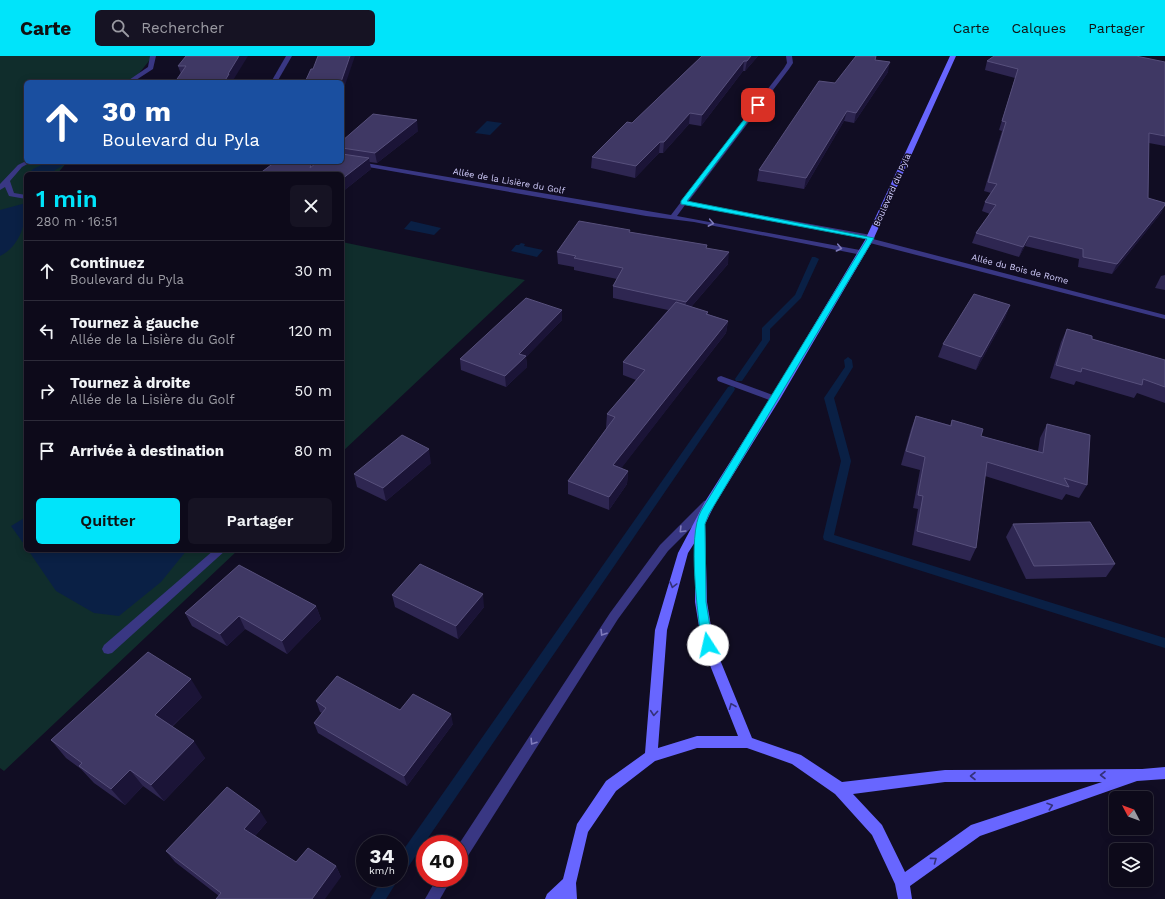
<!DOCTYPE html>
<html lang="fr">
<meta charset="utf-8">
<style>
body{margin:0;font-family:"Work Sans",sans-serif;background:#161323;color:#f1f3f6;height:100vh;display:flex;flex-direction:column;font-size:15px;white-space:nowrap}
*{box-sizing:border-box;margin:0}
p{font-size:13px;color:#9a9aa2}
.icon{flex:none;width:22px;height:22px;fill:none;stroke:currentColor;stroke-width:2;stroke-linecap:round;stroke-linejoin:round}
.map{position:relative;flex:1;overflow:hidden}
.drawer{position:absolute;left:24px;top:116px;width:320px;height:380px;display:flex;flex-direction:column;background:#0d0a1a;border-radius:6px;box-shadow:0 2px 10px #0003,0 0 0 1px #2d2b39}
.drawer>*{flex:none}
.top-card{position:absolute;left:24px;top:24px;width:320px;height:84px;border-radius:6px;box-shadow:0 2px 10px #0003,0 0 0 1px #2d2b39;background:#1a4fa0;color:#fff;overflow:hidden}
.needle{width:26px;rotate:311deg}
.buttons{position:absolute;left:1109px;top:735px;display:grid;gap:8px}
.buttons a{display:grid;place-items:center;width:44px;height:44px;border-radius:6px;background:#0d0a1a;box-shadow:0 2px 10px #0003,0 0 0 1px #2d2b39;font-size:20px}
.speed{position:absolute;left:356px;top:779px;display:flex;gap:8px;font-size:20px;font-weight:700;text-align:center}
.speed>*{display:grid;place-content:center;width:52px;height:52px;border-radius:50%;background:#0d0a1a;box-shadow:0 2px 10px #0003,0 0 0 1px #2d2b39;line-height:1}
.speed small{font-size:10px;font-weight:400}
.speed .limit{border:6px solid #d22;background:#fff;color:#111}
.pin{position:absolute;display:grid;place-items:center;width:34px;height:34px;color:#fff;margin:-17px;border-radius:8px;box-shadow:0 2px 6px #0006}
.me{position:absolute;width:44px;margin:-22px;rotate:350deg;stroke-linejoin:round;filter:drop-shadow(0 0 3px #0008)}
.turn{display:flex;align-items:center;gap:14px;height:84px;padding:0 12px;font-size:18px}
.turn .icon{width:52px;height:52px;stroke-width:2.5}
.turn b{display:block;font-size:28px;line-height:34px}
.round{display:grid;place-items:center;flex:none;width:42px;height:42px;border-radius:6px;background:#161323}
.summary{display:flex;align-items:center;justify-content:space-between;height:68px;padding:0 12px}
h1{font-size:24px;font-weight:600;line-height:30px;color:#00e4fa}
.button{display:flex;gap:8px;margin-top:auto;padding:8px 12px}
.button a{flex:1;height:46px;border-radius:6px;background:#00e4fa;color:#111;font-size:16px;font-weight:600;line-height:46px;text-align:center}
.button a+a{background:#161323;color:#f1f3f6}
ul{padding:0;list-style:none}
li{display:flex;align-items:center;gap:12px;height:60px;padding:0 12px;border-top:1px solid #2d2b39}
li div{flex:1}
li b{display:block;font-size:15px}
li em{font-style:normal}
header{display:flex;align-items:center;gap:24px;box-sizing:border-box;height:56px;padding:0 20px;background:#00e4fa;color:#111}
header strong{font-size:19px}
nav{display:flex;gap:22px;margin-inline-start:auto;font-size:14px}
.search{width:280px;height:36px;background:#161323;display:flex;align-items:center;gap:10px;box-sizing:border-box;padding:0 14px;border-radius:6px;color:#9a9aa2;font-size:15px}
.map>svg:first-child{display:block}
.green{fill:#102d2c}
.water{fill:#0a2045}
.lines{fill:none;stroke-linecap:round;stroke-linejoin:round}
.stream{fill:#0a2045;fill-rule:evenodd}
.lane{fill:#393783;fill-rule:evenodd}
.street{fill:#393783;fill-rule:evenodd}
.secondary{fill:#6866ff;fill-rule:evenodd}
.wall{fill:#2e2651}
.shaded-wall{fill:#1b1437}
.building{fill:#3f3864;stroke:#57507c}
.oneway{stroke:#7f7bbb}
.oneway2{stroke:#34317b}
.route{fill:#00e4fa;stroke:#0094a2}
.labels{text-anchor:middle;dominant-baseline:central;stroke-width:3;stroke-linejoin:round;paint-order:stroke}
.far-street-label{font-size:9px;fill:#d4cfff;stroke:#110d23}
</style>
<header>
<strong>Carte</strong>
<div class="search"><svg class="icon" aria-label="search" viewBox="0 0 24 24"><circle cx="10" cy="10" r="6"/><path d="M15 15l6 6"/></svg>Rechercher</div>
<nav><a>Carte</a><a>Calques</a><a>Partager</a></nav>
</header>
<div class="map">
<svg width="1165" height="843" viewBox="0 0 1165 843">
<rect width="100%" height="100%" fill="#110d23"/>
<!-- green -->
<g class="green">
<path d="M0,0H153L132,26H26V106H67L57,118H26V494H238L4,715L0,712Z"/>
<path d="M342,186L525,224L342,396Z"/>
</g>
<!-- water -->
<g class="water">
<path d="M487,65L502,67L490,79L475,77Z"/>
<path d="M48,106H69L55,114L53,118H28L33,113Z"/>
<path d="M26,147C26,168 20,190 0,200V154Z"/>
<path d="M411,165L441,172L434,179L404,173Z"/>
<path d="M521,187L525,188L524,190L543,194L537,201L511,195L516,189H519Z"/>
<path d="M26,461V491L11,470Z"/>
<path d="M28,494H187L161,526L119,560L94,557L56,535Z"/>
</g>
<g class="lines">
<!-- stream -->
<g class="stream">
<path d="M812,201H815L819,203L801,242L770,273V284L742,325H736L735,323L762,284V272L795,239Z"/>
<path d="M848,301L852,304L853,311L834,342L851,405L834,479L1165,582V592L824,484L823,481L841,405L824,342L845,311L844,304Z"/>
<path d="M731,330L734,331L735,333L734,335L404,817L399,819V800L728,331Z"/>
<path d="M399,821V822L386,843H370L383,822Z"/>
</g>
<!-- lane -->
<g class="lane">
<path d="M150,0H156L153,13L133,26H126L148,11Z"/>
<path d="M26,105V106H31L22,111L10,125L14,137L26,139V143L9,140L5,131L0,134V128L18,109Z"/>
<path d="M721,320L778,341L780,343L775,346L772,345L718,325L717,323L718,321Z"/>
<path d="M708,444L712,445L713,448L712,451L668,495L618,563L464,806L459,808V788L610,557L660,489L704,445Z"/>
<path d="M214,494H226L112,597L108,598L104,597L102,593L104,589Z"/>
<path d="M437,822H452L440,843H425Z"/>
</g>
<!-- street -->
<g class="street">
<path d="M286,0H292L277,26H271Z"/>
<path d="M786,0H792L793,7L789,13L688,146L871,179L875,181L873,183L1165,259V263L866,186L867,182L685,149L677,160L865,195L866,197L862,199L694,166L646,160L340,106H342V103L671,159L784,12L787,7Z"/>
</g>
<!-- secondary -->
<path class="secondary" d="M950,0H956L873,184L780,343L715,448L705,468L707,546L714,589L752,682L801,699L842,726L945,714L1142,713L1165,711V723L1137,725L980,780L910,830L912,843H898L895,828L872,779L835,738L792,708L747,692H697L655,705L616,735L588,776L576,827L577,843H545L547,838L563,823L577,768L606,725L645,697L655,574L678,497L706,444L770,343L865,184ZM695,486V546L702,589L738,680H697L658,692L667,574L688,497ZM945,726H1102L971,769L905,816L882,769L853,738Z"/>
</g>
<!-- wall -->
<g class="wall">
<path d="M248,0L181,18L178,10Z"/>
<path d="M702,0H758L745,15H743L701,70L689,68L663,97H659L635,122L591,112L592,101L632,67Z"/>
<path d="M875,4L888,16L854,67L844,65L804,133L757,125L759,114Z"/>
<path d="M987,5L1165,6V90L1149,87L1148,142L1165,147V149L1161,157L1112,218L1078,211L1079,203L1025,190L1019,201L972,187L976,177L990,158L982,155L985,146L991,137L984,135L1002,75L999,74L1015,22L985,14Z"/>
<path d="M418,75L377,107L369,106L371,113L342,136V85Z"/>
<path d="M630,177L707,192L728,208L691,251L708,256V258L728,265L726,277L621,412L628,415L627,428L609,454L568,438V425L607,372H606L607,358L636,324L623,319V306L668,254L613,242V230L617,223L574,214V211L558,208L557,196Z"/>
<path d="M1165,219V234L1155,232L1161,220Z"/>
<path d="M1010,249L1005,262L976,314L938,301L943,288Z"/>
<path d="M562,254V264L526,301L527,311L506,331L461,314L460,303Z"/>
<path d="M1067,273L1092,283L1165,304V347L1137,337L1134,342L1076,325L1074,329L1050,322L1061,286Z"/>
<path d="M916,360L950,369L952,364L981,380L1038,395L1040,382L1047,368L1087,429L1079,442L1066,438L1062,444L985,420L976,492L970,505L912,489L918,453L913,452L920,414L901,409L911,373Z"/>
<path d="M431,407L386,445L357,431L354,418Z"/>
<path d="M1013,468L1115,508L1106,521L1026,523L1006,481Z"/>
<path d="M392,539L484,551L458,583L395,551Z"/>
<path d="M316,550L321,563L287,598L245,573L227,590L192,570L185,557Z"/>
<path d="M202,641L172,671L205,702L164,745L143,730L125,749L94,727L81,713L66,702L51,684Z"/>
<path d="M316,645L400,654L453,668L407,730L318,677L314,667L322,657L320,656Z"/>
<path d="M267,766L255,780L296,806L336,810L341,821L219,840L175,806L166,795Z"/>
</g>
<!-- shaded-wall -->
<g class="shaded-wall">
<path d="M239,0H248L232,26H224L228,18Z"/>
<path d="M350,0H355L342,38V26H341Z"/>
<path d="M751,0H758L745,15L747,5Z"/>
<path d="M744,5L743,15L701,70L702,59Z"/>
<path d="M890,6L888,16L854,67L856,57Z"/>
<path d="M847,55L844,65L804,133L806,122Z"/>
<path d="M690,57L689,68L663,97L664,86Z"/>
<path d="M417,64L418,75L377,107L375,97Z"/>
<path d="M660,86L659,97L635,122L636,110Z"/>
<path d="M369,102L371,113L342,136V123Z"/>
<path d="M312,106H318L310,112Z"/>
<path d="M1165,149L1161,157L1112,218L1117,208Z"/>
<path d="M1029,180L1025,190L1019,201L1023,191Z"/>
<path d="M729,196L728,208L685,258L686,246Z"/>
<path d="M1010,249L1005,262L976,314L981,301Z"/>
<path d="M562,254V264L526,301L527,311L506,331L505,320L519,298Z"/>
<path d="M728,265L726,277L613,423V409Z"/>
<path d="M429,393L431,407L386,445L383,432Z"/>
<path d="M628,415L627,428L609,454V441Z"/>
<path d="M483,538L484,551L458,583L456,570Z"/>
<path d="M316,550L321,563L287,598L282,585Z"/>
<path d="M239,560L245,573L227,590L220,578Z"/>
<path d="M191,623L202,641L166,676L155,659Z"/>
<path d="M451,658L453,668L407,730L404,720Z"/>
<path d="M194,685L205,702L164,745L151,729Z"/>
<path d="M130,714L143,730L125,749L111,733Z"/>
<path d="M260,755L267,766L251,784L244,773Z"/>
<path d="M336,810L341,821L325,843H312Z"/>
</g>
<!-- building -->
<g class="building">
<path d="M186,0H239L228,18H229L224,26H175L186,10H178Z"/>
<path d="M318,0H350L341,26H305L311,13H313Z"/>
<path d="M702,0H751L747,5H744L702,59L690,57L664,86H660L636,110L592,101L627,66L632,67Z"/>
<path d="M856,0H876L875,4L890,6L856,57L847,55L806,122L759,114L819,25L835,27Z"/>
<path d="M994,0H1136L1165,6V80L1149,77L1148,142L1165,147V149L1117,208L1083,201V193L1029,180L1023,191L976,177L996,149L985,146L997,128L988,126L1006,66L1002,65L1018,13L987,5Z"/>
<path d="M373,58L417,64L375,97L342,92V85Z"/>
<path d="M342,98L369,102L342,123V118H259L275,106H312L310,112L317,106H342Z"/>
<path d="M579,165L630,174L629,176L707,189L706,192L729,196L686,246L613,230L623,212L574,202L576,200L557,196Z"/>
<path d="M974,238L1010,249L981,301L943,288Z"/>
<path d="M526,242L562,254L519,298L526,300L505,320L460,303Z"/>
<path d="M676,246L708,256L706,258L728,265L613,409L628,415L609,441L568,425L615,361L607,358L645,314L623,306Z"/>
<path d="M1067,273L1092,280V283L1165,304V331L1143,323L1142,329L1082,312L1081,316L1056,309Z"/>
<path d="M916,360L951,370L952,364L983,373L981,380L1043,397L1047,368L1090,379L1087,429L1064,422L1069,431L987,406L976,492L917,475L923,440L918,439L925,401L906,395Z"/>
<path d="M402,379L429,393L383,432L354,418Z"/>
<path d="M1090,466L1115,508L1034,510L1013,468Z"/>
<path d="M420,508L483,538L456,570L392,539Z"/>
<path d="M239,509L316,550L282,585L239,560L220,578L185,557Z"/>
<path d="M148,596L191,623L155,659L194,685L151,729L130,714L111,733L79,710L82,707L51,684Z"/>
<path d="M337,620L400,654L413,638L451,658L404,720L314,667L326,652L316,645Z"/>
<path d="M227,731L260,755L244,773L296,806L308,792L336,810L312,843H216L221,837L166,795Z"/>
</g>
<!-- one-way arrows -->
<defs><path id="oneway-chevron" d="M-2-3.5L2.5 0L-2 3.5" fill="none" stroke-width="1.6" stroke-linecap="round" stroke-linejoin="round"/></defs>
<g class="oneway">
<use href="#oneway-chevron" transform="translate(711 167) rotate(11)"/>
<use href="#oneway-chevron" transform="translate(839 192) rotate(12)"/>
<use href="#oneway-chevron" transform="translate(682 474) rotate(135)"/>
<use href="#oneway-chevron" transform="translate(603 577) rotate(122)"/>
<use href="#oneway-chevron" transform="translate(533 686) rotate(123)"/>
</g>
<g class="oneway2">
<use href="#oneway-chevron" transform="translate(673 529) rotate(105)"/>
<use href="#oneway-chevron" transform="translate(732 650) rotate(-112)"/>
<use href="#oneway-chevron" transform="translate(654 657) rotate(95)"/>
<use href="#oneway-chevron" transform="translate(1103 719) rotate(180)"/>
<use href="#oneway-chevron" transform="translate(973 720) rotate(180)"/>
<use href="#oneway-chevron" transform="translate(1050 750) rotate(-18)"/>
<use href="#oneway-chevron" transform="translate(934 804) rotate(-36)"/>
</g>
<!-- route -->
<path class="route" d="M756,48L760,49L687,145L874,182L709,458L705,468L706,546L713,589L711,592H704L702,589C698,559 687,480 701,455L867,183L681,148V145Z"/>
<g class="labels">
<!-- far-street labels -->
<g class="far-street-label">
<text transform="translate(509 125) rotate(10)">Allée de la Lisière du Golf</text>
<text transform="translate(892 134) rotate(-66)">Boulevard du Pyla</text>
<text transform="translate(1020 213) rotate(14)">Allée du Bois de Rome</text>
</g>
</g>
</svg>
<div class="buttons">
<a><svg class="needle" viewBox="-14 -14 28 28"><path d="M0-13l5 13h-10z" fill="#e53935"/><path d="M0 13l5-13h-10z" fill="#9a9aa2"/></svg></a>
<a><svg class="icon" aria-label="layers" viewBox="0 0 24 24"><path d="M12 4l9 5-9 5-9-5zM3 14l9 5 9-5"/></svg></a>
</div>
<div class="speed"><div>34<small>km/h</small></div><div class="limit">40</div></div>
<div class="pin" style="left:758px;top:49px;background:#d93025"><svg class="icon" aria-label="arrive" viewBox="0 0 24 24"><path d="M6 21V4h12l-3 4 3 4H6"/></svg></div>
<svg class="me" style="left:708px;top:589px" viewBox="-20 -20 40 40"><circle r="19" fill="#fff"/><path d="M0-13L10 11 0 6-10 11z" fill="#00e4fa"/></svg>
<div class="top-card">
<div class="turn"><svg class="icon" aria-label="ahead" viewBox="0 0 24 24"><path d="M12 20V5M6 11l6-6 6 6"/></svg><div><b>30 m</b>Boulevard du Pyla</div></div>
</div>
<section class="drawer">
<div class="summary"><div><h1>1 min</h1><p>280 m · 16:51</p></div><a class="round"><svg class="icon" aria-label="close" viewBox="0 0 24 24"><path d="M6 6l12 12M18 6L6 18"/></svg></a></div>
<ul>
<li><svg class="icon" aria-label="ahead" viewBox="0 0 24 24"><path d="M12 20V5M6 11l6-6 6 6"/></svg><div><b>Continuez</b><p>Boulevard du Pyla</p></div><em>30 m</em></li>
<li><svg class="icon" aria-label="left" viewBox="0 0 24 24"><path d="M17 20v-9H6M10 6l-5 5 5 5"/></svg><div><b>Tournez à gauche</b><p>Allée de la Lisière du Golf</p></div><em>120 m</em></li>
<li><svg class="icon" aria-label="right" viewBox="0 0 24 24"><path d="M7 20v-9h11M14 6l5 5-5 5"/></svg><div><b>Tournez à droite</b><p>Allée de la Lisière du Golf</p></div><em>50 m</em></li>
<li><svg class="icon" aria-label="arrive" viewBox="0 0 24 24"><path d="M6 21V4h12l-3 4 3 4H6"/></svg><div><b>Arrivée à destination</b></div><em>80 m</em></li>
</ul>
<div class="button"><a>Quitter</a><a>Partager</a></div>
</section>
</div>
